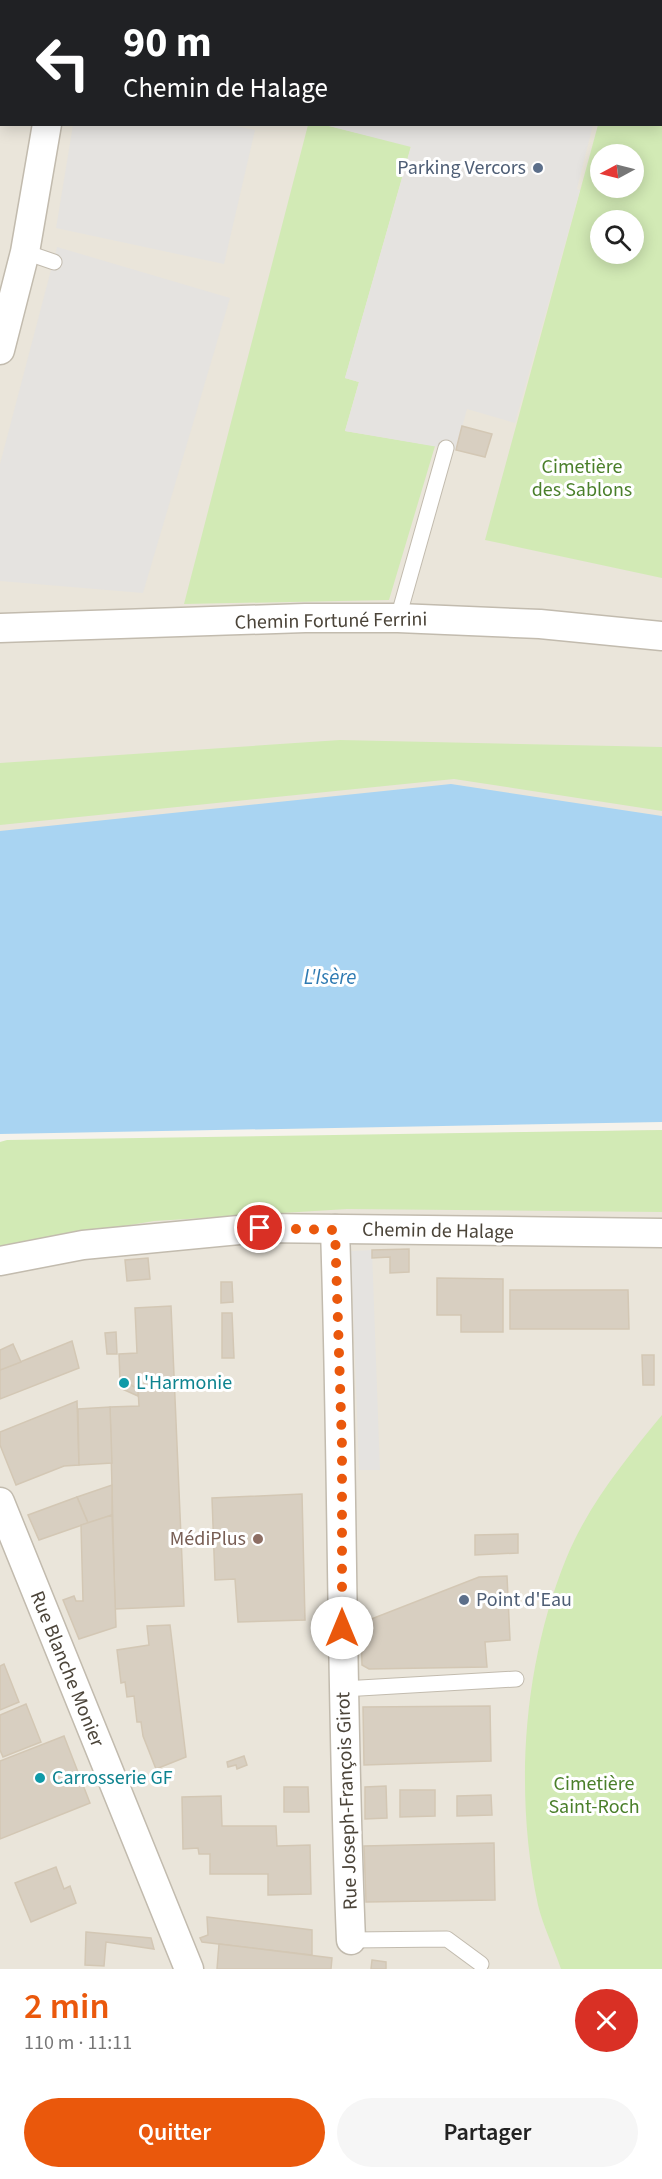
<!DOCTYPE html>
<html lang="fr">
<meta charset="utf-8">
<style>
body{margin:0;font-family:"Source Sans 3",sans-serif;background:#f6f6f6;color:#222;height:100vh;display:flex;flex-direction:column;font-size:22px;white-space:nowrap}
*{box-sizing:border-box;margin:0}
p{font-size:20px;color:#767676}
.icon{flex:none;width:33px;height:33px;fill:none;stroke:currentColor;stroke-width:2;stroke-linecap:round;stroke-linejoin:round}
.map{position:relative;height:1969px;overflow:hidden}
.drawer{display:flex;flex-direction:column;background:#fff;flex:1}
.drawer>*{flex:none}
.hud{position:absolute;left:0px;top:0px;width:663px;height:126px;box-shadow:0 3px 15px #0003;background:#202124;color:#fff;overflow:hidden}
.needle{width:39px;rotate:263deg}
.tools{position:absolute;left:590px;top:144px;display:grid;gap:12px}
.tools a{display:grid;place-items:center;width:54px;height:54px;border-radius:50%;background:#fff;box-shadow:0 3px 15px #0003;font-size:30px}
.pin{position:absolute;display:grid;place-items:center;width:51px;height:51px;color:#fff;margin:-26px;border:3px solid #fff;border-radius:50%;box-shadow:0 2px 6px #0007}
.me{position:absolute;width:66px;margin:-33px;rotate:0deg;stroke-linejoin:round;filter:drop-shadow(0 0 4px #0008)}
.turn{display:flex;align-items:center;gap:21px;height:126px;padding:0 24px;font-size:27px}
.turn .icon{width:78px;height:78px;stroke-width:2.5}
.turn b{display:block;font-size:42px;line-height:51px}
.round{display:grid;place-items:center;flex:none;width:63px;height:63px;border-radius:32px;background:#f6f6f6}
.headline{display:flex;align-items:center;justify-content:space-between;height:102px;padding:0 24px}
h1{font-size:36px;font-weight:600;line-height:45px;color:#ea580c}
.cta{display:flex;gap:12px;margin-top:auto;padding:12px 24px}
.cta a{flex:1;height:69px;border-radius:36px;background:#ea580c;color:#fff;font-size:24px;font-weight:600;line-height:69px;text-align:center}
.cta a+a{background:#f6f6f6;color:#222}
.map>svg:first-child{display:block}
.residential{fill:#eae5da;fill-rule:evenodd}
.green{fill:#d2eab5;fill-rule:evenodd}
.parking{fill:#e5e3e0}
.water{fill:#a9d4f2}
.building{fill:#d8cfc1;stroke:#d3c7b4;stroke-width:1.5}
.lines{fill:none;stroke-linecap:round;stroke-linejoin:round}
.service-casing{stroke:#c2bbae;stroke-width:17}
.minor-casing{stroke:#c2bbae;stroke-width:31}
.service{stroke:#fff;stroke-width:15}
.minor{stroke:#fff;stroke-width:28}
.route{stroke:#ea580c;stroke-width:10;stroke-dasharray:0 18}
.service-dot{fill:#5c6f8a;stroke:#fff;stroke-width:2}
.culture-dot{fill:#0f9aa8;stroke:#fff;stroke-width:2}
.education-dot{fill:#8d6e63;stroke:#fff;stroke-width:2}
.labels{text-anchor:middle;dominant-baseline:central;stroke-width:6;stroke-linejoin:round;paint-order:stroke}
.service-label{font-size:20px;fill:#4e5e75;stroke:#fff;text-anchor:end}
.park-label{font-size:20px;fill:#4a7f2a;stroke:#fff}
.street-label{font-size:20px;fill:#4b4439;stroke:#fff}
.culture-label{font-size:20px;fill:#0d838f;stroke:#fff;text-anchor:start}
.education-label{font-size:20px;fill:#785e54;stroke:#fff;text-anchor:end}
.water-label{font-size:21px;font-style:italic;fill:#2e7ab2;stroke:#fff}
</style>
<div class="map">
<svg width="662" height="1969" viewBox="0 0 662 1969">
<rect width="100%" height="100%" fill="#f6f3ec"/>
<!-- residential -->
<g class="residential">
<path d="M0,0H662V947L0,969ZM2,2H662V124H2ZM600,154H633V188H600ZM600,220H633V254H600Z"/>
<path d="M662,1130V1969H0V1142Z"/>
</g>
<!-- green -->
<g class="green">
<path d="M632,0H662V578L485,540L598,125L662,124V2ZM633,154V188H600V154ZM633,220V254H600V220Z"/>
<path d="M308,125H325L411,146L345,378L359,382L345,431L435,446L389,600L184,604Z"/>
<path d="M340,740L662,747V811L454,779L0,825V763Z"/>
<path d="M662,1130V1212L347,1209L154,1221L0,1247V1142L7,1140Z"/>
<path d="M662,1415V1969H561C554,1948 543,1926 538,1905C514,1793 523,1665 566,1559C588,1505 626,1459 662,1415Z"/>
</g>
<!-- parking -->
<g class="parking">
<path d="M344,0H623L343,1Z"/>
<path d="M226,124L255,130L224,264L56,228L73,125Z"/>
<path d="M325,125H593L577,189L580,190L515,423L467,409L456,450L345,431L359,382L345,378L411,147Z"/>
<path d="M57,247L230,298L143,593L0,581V464Z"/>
<path d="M372,1250L380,1470H359L351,1251Z"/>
</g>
<!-- water -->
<path class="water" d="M451,784L662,816V1122L0,1134V831Z"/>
<!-- building -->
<g class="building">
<path d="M89,0H292L89,2Z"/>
<path d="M462,426L492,434L485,457L456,450Z"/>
<path d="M409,1249V1272L390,1273V1257L372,1258V1250Z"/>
<path d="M148,1258L150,1279L127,1281L125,1260Z"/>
<path d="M437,1278L503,1279V1332H461V1315H437Z"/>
<path d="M221,1282H232L233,1302L221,1303Z"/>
<path d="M510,1290H628L629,1329H510Z"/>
<path d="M171,1306L184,1606L115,1609L110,1407L139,1406L138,1389L120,1379L119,1354L137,1353L135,1308Z"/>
<path d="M222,1313H232L234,1358H222Z"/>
<path d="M116,1332L117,1354H107L105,1333Z"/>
<path d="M72,1341L79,1368L0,1399V1370Z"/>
<path d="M13,1344L21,1362L0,1370V1350Z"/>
<path d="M642,1355H654V1385H643Z"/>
<path d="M120,1379L138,1389V1396L120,1388Z"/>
<path d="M77,1401L79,1465L64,1466L16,1485L0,1445V1432Z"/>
<path d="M110,1407L112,1463L79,1465L78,1409Z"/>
<path d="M112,1485V1515L88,1523L77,1497Z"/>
<path d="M302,1494L305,1620L238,1622L235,1579L215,1580L212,1498Z"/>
<path d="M77,1497L88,1523L39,1540L28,1515Z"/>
<path d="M112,1515L116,1627L79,1639L63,1600L74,1596L76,1601H83L81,1525Z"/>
<path d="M518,1534V1553L475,1555V1535Z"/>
<path d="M507,1576L510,1640L485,1642L487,1667L369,1669L362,1665L361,1623L479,1577Z"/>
<path d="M170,1625L186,1757L156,1769L143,1736L141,1722H137L134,1696L127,1697L125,1682L121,1683L117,1650L149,1645L147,1626Z"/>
<path d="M4,1664L19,1702L0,1710V1666Z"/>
<path d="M26,1704L41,1742L3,1757L0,1750V1715Z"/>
<path d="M490,1706L491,1761L364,1765L363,1707Z"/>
<path d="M64,1736L90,1803L0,1839V1761Z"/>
<path d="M244,1756L247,1765L237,1769L236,1765L228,1767L227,1762Z"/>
<path d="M386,1786L387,1818L365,1819V1787Z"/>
<path d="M284,1787H308L309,1812H284Z"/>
<path d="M400,1790H435V1816L400,1817Z"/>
<path d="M491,1795L492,1815L457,1816V1796Z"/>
<path d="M221,1796L222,1826H276L277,1846L310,1845L311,1894L268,1895V1874H210V1854H199L198,1848L183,1849L182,1797Z"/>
<path d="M494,1843L495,1900L366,1902L364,1846Z"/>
<path d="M56,1867L64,1889L70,1886L76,1903L31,1922L15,1883Z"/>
<path d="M207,1917L312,1930V1955L202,1942L200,1938L208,1935Z"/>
<path d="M86,1932L151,1938L154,1949L106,1942L104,1966L85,1965Z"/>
<path d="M219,1944L332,1958L331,1969H217Z"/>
<path d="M372,1960L386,1962V1969H371Z"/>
</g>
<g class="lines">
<defs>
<g id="service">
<path d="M25,252L54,262"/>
<path d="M398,618L446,448"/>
<path d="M343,1689L516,1679"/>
<path d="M351,1940L447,1939L481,1964"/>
</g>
<g id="minor">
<path d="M66,2V0"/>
<path d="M0,350L25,252L47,124"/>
<path d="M0,628L305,618H398L540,624L662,636"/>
<path d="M335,1229C343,1466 341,1703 351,1940"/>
<path d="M0,1261L83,1245L260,1228L662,1233"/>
<path d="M0,1502L189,1969"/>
</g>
</defs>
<!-- service casing -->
<use href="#service" class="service-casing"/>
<!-- minor casing -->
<use href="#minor" class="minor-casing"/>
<!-- service -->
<use href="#service" class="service"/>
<!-- minor -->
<use href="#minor" class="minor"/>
</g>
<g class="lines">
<!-- route -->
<path class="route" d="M260,1228L335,1230L342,1446V1628"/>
</g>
<!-- markers -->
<g class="service-dot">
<circle cx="538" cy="168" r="6"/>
<circle cx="464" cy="1600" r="6"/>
</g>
<g class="culture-dot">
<circle cx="124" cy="1383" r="6"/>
<circle cx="40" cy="1778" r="6"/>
</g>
<circle class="education-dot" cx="258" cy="1539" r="6"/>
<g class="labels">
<!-- service labels -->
<g class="service-label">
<text x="526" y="168">Parking Vercors</text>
<text x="476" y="1600" text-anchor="start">Point d'Eau</text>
</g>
<!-- park labels -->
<g class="park-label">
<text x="582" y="467">Cimetière<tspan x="582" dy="23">des Sablons</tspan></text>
<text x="594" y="1784">Cimetière<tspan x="594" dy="23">Saint-Roch</tspan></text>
</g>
<!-- street labels -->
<g class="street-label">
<text transform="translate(331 621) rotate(-1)">Chemin Fortuné Ferrini</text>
<text transform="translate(438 1231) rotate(1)">Chemin de Halage</text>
<text transform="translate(67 1669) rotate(68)">Rue Blanche Monier</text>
<text transform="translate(347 1801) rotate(-92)">Rue Joseph-François Girot</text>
</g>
<!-- culture labels -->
<g class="culture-label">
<text x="136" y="1383">L'Harmonie</text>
<text x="52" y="1778">Carrosserie GF</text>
</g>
<!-- education labels -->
<g class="education-label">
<text x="246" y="1539">MédiPlus</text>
</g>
<!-- water labels -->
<g class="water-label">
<text x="330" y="977">L'Isère</text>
</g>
</g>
</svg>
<div class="tools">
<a><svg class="needle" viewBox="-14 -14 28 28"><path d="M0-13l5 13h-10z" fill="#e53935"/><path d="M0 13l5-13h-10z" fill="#767676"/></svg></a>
<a><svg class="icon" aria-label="search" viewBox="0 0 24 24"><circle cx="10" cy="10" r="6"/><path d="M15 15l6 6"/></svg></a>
</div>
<div class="pin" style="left:260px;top:1228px;background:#d93025"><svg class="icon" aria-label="arrive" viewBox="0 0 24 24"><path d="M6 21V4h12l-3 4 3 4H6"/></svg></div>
<svg class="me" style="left:342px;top:1628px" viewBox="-20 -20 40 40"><circle r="19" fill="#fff"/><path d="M0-13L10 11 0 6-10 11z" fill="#ea580c"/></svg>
<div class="hud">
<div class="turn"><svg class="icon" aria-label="left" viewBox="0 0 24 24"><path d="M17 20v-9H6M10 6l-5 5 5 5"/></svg><div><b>90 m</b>Chemin de Halage</div></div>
</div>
</div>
<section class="drawer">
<div class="headline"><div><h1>2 min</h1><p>110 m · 11:11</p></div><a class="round" style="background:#d93025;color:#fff"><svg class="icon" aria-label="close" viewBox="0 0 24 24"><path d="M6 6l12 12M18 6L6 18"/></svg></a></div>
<div class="cta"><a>Quitter</a><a>Partager</a></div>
</section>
